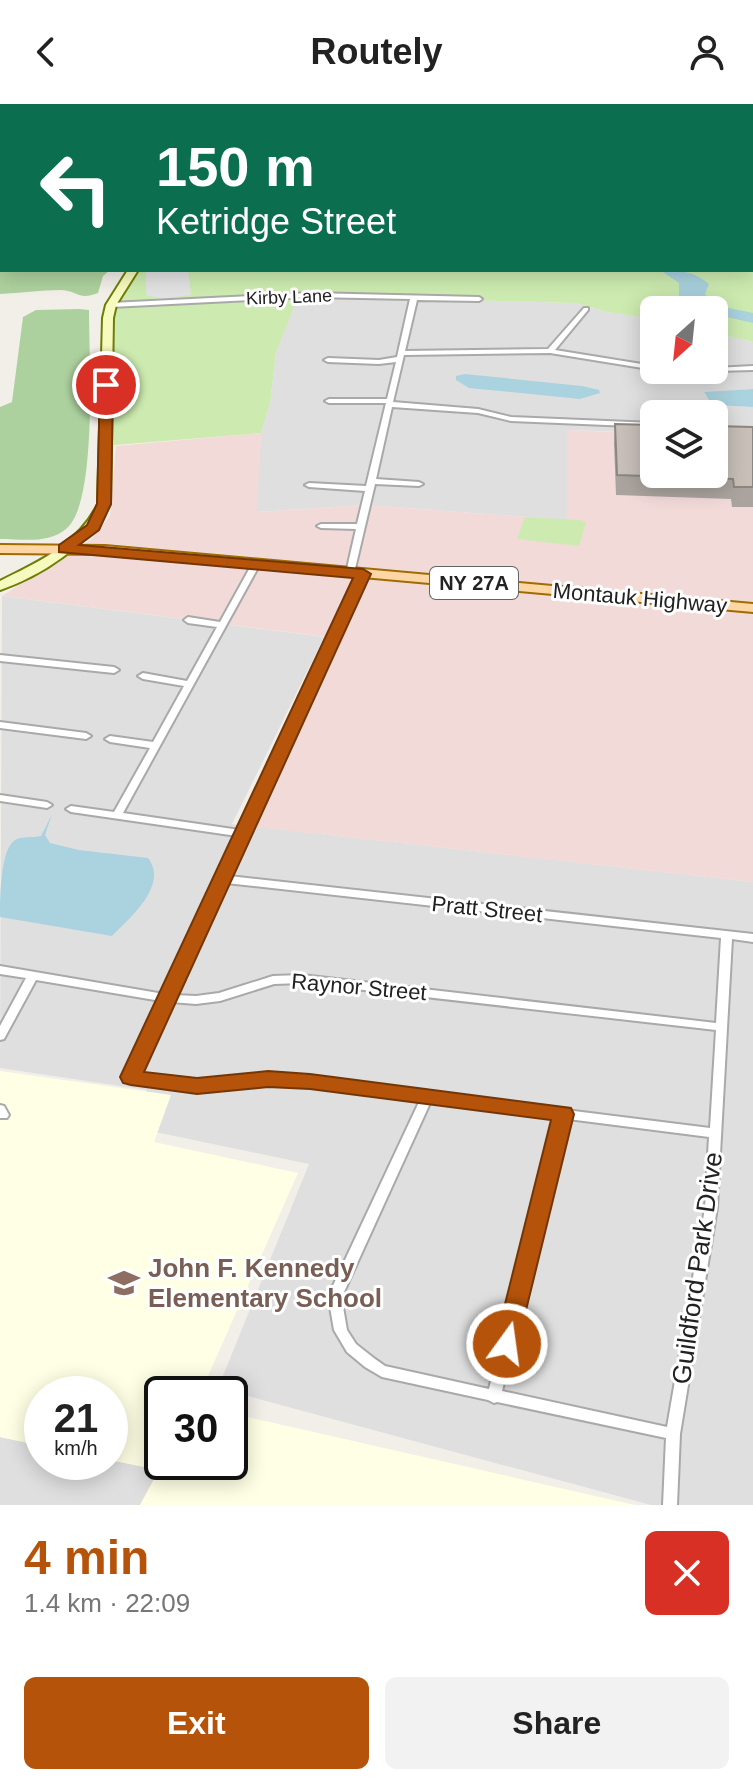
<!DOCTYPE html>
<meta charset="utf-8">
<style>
body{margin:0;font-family:Arial,sans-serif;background:#f2f2f2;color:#222;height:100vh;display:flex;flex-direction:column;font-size:30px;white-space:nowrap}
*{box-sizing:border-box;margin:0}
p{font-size:26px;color:#767676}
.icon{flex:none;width:44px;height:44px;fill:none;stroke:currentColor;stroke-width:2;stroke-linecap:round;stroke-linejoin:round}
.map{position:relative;height:1401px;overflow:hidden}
.sheet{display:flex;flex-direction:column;background:#fff;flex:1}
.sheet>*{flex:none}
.hud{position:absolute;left:0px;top:0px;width:754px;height:168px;box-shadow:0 4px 20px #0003;background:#0b6e4f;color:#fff;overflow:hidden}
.needle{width:52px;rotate:207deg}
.buttons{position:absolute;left:640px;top:192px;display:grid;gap:16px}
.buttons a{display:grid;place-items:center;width:88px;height:88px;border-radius:12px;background:#fff;box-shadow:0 4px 20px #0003;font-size:40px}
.speed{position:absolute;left:24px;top:1272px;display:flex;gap:16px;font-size:40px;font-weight:700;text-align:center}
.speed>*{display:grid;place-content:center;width:104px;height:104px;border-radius:50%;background:#fff;box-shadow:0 4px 20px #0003;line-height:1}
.speed small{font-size:20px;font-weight:400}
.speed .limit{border:4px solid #111;border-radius:12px;background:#fff;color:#111}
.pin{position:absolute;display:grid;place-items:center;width:68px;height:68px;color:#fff;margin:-34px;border:4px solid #fff;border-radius:50%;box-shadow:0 2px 8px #0007}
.me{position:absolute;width:88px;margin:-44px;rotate:14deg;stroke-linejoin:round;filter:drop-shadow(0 0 6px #0008)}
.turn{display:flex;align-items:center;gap:28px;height:168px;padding:0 24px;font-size:36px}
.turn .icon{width:104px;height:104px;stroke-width:2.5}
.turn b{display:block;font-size:56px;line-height:68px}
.round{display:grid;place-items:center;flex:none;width:84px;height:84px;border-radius:12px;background:#f2f2f2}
.head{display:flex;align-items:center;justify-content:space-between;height:136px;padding:0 24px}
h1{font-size:48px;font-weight:600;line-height:60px;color:#b45309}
.action{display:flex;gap:16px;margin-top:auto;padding:16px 24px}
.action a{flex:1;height:92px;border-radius:12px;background:#b45309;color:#fff;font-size:32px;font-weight:600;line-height:92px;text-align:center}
.action a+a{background:#f2f2f2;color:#222}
header{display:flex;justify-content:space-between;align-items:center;height:104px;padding:0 24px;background:#fff;font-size:36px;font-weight:600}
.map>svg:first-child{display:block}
.residential{fill:#e0dfdf}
.commercial{fill:#f2dad9}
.education{fill:#ffffe5}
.grass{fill:#cdebb0}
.forest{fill:#add19e}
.parking{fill:#e2e2e2}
.water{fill:#aad3df}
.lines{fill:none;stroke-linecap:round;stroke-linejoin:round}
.minor-casing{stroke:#a9a9a9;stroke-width:4}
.secondary-casing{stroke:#707d05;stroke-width:4}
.primary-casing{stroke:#a06b00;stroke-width:4}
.minor{fill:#fff;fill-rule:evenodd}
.secondary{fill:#f7fabf;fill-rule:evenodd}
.primary{fill:#fcd6a4;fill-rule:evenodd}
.wall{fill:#aba49e}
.building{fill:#c7bfb8;stroke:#8b8681;stroke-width:2}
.route{fill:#b45309;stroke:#753606;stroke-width:2}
.labels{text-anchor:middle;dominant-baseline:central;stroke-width:6;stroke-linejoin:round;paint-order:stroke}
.far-street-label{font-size:18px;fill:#222;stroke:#fff}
.shield{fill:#fff;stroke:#646464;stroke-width:2}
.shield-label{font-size:20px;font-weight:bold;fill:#222}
.street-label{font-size:22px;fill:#222;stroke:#fff}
.near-education-label{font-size:26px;font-weight:bold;fill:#785e54;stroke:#fff;text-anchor:start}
.near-street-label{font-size:26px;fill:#222;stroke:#fff}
</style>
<header><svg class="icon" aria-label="back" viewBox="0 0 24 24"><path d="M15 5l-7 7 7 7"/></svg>Routely<svg class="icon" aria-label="person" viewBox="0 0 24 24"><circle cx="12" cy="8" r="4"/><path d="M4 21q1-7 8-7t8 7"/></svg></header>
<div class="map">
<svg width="753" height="1401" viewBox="0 0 753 1401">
<rect width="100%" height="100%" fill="#f2efe9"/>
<!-- residential -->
<g class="residential">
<path d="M297,192L576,199L608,208L645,213L654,215V266H714V229L753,238V285L704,289L712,301L753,303V333L714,332V310H654V329L567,326L568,416L366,401L256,408L261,329L270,300L276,249Z"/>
<path d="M2,492L324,533L232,720L753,778V1401H651L218,1284L309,1060L136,1024L147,986L0,964Z"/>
<path d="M0,1333L42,1342V1358L110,1356L159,1366L140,1401H0Z"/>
</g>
<!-- commercial -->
<path class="commercial" d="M567,326L654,330V370H714L753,334V778L256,723L342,535L2,492L92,435L110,412L116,342L261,329L257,408L366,401L567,416Z"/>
<!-- education -->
<path class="education" d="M0,967L171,991L154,1038L298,1069L200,1290H162V1358H230V1309L635,1401H140L159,1366L110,1356V1290H42V1342L0,1333Z"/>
<!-- grass -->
<g class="grass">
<path d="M196,0H753V238L714,229V206H654V215L608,208L576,199L298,192L276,249L270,300L261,329L103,342L108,214L133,166H752V2Z"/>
<path d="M525,413L580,416L586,419L579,442L517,435Z"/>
</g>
<!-- forest -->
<g class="forest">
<path d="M0,139L2,166H110L103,172L98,189C78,197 77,186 60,186C40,186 20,189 0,190Z"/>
<path d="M79,205L89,206C89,250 98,400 66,425C49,440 21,435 0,435V303L12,298L23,213L36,206Z"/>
</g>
<!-- parking -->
<path class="parking" d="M146,166H188L191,191L162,195L146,191Z"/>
<!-- water -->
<g class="water">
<path d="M660,166C679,166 694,167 709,180L705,190C714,204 737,205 753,209V219L714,210V206H702L679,195V179Z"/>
<path d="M465,270L582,282L599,286L600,289L580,295L469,284L456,276V272Z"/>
<path d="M753,285V303L712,301L704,288Z"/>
<path d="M52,710L45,731L50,739L79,746L148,754C169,781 130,814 112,832L0,813C0,796 0,745 15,736C20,732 34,734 41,732Z"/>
</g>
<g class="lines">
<defs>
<g id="minor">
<path d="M2,26V30L0,31V27Z"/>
<rect x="0" y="45" width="2" height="4"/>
<rect x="0" y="72" width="2" height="4"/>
<path d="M2,117V121L0,122V118Z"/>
<path d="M311,189L479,193L482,195L479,197L417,196L405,247L548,245L584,204H588V206L555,246L654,262L655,266L550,249L404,251L393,298L478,305L511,313L654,319V323L511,317L478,309L392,303L376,375L419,378L423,380L419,382L375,380L354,469L350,472L347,471L346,469L356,425L321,424L317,422L321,420H357L365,387L309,383L305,381L309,379L366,382L386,299H329L325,297L329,295H387L396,258L379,260L328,258L324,256L328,254L379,256L397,253L410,195L311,193L111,203L108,201L111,199Z"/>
<path d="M753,262V266L679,268L675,266H714V264Z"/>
<path d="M256,457L260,460L123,709L240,726L359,470L363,467L367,470L229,772L753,830V838L732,835L717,1104L680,1330L677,1401H663L666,1334L497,1298L494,1299L488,1296L382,1273L365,1263L347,1248L334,1226L330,1203V1188L420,996L310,982L268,979L197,986L127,976L125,973L161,897L36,876L4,935L0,936V922L26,874L0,870V862L164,890L237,732L71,708L66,705L71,702L114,708L150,644L110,638L105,635L110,632L153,638L184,582L143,575L138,572L143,569L187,577L217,523L188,519L184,516L188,513L220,518L252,460ZM226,779L721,834L716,919L302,871L273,872L219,889L196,892L175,891ZM302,879L716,926L710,1024L310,974L268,971L197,978L138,970L171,898L196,900L220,897L274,880ZM431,997L556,1013L489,1285L385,1262L375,1255L356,1240L347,1226L343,1203L344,1188ZM568,1015L709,1033L705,1104L667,1323L502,1287Z"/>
<path d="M0,551L114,563L119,566L114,569L0,557Z"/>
<path d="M0,618L86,629L91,632L86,635L0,624Z"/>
<path d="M0,691L47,698L52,701L47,704L0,697Z"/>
<path d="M0,1001L4,1002L9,1011L7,1014H0Z"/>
</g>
<g id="secondary">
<rect x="192" y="0" width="8" height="2"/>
<path d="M128,166H138L116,201L113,214L110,400C91,440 41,472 0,486V477C38,458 79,440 98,400L103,214L106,201Z"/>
</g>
<path id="primary" d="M0,441L105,442L753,500V508L105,450L0,449Z"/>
</defs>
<!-- minor casing -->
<use href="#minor" class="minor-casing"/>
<!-- secondary casing -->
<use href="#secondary" class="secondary-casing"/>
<!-- primary casing -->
<use href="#primary" class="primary-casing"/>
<!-- minor -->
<use href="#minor" class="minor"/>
<!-- secondary -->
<use href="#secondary" class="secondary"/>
<!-- primary -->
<use href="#primary" class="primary"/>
</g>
<!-- wall -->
<path class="wall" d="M615,320L753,323V403H732L731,395L616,391L614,339Z"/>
<!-- building -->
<path class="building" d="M615,320L654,321V370H714V322L753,323V383H734L733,375L617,371Z"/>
<!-- route -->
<path class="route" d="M106,277L113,281L111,400L99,426L79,441L363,465L371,470L144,968L197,974L268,967L310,970L571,1004L574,1010L516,1247L507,1250L498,1247L495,1240L551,1016L310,985L268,983L197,990L131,981L123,979L120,973L353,474L59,448V441L87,421L97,400L100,281Z"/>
<!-- icons -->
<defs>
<symbol id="school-bare" viewBox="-9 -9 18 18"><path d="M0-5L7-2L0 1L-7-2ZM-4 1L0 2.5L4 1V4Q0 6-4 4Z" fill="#8d6e63" stroke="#fff" stroke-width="2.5" paint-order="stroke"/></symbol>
</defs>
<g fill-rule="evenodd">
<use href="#school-bare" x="102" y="1157" width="44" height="44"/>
</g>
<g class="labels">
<!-- far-street labels -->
<g class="far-street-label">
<text transform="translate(289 193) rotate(-2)">Kirby Lane</text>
</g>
<!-- shield labels -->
<rect class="shield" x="430" y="463" width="88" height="32" rx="6"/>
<g class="shield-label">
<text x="474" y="479">NY 27A</text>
</g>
<!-- street labels -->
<g class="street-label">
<text transform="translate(640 494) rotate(5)">Montauk Highway</text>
<text transform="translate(487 805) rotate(6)">Pratt Street</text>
<text transform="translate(359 883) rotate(5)">Raynor Street</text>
</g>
<!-- near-education labels -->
<g class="near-education-label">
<text x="148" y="1164">John F. Kennedy<tspan x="148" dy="30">Elementary School</tspan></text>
</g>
<!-- near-street labels -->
<g class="near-street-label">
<text transform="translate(697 1164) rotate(-82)">Guildford Park Drive</text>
</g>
</g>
</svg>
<div class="buttons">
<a><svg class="needle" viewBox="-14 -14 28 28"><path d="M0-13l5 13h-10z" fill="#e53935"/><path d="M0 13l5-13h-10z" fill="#767676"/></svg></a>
<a><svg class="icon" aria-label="layers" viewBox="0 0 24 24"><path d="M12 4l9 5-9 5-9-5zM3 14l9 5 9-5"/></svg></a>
</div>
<div class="speed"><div>21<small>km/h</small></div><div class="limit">30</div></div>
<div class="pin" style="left:106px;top:281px;background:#d93025"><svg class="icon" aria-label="arrive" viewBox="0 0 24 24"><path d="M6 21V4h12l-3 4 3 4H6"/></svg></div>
<svg class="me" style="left:507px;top:1240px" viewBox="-20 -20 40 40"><circle r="17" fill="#b45309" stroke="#fff" stroke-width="3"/><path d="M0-11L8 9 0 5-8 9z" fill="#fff"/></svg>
<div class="hud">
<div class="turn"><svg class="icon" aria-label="left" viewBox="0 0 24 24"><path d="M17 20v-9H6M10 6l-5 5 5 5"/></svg><div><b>150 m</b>Ketridge Street</div></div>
</div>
</div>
<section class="sheet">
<div class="head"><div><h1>4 min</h1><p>1.4 km · 22:09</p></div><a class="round" style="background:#d93025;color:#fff"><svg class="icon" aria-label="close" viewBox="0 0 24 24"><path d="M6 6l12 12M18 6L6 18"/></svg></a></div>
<div class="action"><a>Exit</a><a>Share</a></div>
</section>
